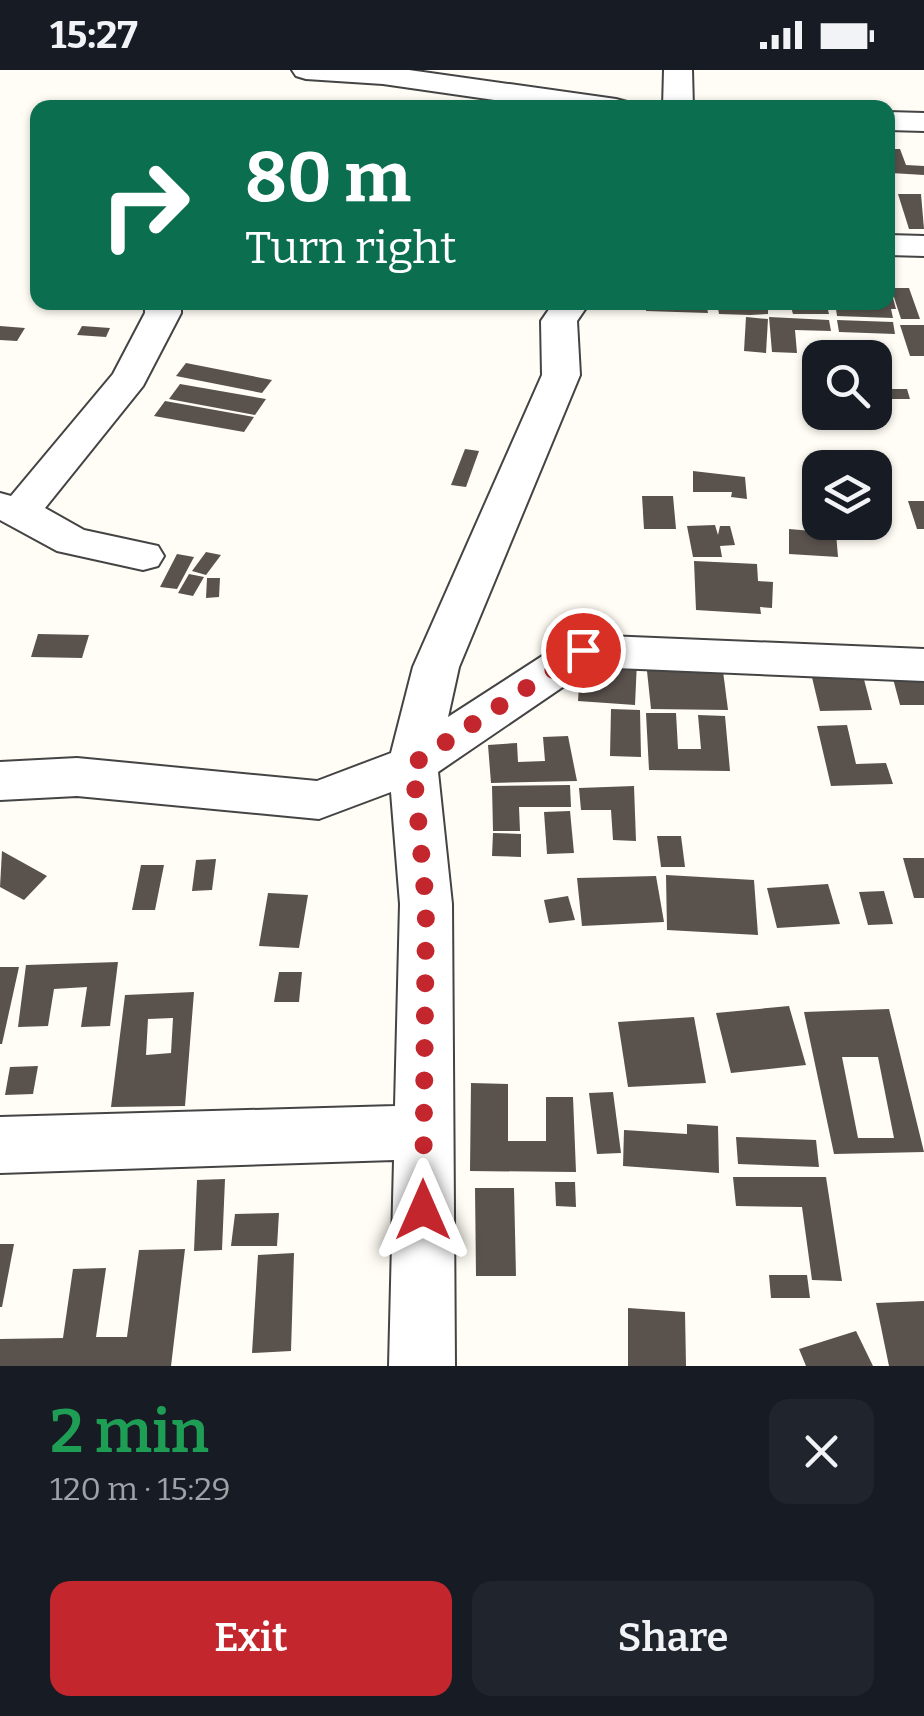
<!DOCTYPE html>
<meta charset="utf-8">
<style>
body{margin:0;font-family:Bitter,serif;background:#20242c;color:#f1f3f6;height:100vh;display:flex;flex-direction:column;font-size:38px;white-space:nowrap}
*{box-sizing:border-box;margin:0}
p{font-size:32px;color:#9ea1a6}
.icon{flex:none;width:55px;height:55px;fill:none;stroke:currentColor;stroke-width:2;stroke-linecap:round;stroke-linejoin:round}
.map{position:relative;height:1296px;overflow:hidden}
.panel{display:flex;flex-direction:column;background:#171b24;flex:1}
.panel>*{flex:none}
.top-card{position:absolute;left:30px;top:30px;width:865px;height:210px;border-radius:20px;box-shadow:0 2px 8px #0004;background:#0b6e4f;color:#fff;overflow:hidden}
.buttons{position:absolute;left:802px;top:270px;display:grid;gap:20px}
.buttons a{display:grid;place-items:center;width:90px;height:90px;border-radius:20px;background:#171b24;box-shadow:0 2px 8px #0004;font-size:50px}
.pin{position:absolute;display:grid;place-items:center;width:85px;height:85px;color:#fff;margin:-42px;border:5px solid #fff;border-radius:50%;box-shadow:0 2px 10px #0007}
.me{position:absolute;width:110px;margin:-55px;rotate:0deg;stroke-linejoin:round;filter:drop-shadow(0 0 8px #0008)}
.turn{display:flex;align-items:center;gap:35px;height:210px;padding:0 50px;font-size:45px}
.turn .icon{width:130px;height:130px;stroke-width:2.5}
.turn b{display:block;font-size:70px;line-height:85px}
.round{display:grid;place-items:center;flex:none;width:105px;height:105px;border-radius:20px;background:#20242c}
.head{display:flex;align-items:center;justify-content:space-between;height:170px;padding:0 50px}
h1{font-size:60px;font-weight:600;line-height:75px;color:#1e9e55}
.action{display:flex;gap:20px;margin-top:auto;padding:20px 50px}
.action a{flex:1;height:115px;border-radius:20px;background:#c4262e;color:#fff;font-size:40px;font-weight:600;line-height:115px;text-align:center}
.action a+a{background:#20242c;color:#f1f3f6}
.status{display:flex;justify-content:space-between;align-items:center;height:70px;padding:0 50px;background:#171b24;direction:ltr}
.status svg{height:28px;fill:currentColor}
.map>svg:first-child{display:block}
.building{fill:#5a524d;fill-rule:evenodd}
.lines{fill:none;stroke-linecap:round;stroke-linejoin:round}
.minor-casing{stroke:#444;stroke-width:4}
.minor{fill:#fff;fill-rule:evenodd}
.route{stroke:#c4262e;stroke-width:18;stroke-dasharray:0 32.4}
</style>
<div class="status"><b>15:27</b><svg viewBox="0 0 49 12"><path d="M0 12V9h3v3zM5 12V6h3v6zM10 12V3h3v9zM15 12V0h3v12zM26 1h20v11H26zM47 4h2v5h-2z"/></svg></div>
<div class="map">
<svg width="924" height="1296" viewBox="0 0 924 1296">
<rect width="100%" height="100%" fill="#fffdf5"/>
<!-- building -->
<g class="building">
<path d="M888,79H900L906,95L924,96V105L891,103Z"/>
<path d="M898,124H921L924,159H909Z"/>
<path d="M889,213L896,239H891L893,248L837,246L835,232H857V237L888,232Z"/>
<path d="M891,218H909L920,249H901Z"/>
<path d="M646,232H706L708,243L646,241Z"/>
<path d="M768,232V244L750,245L719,244L717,233Z"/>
<path d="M826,232L829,244H793L790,234Z"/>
<path d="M746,247L768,249L766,283L744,281Z"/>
<path d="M769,247L829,250L831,261L795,260L797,283L772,282Z"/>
<path d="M837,250L893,252L895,264L839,262Z"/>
<path d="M900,255H924V286H910Z"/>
<path d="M0,256L25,258L17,271L0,270Z"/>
<path d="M82,256L110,258L106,267L77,265Z"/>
<path d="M186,293L272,310L262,323L176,306Z"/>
<path d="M180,314L266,329L255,345L169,329Z"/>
<path d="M879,319H907L910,329H882Z"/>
<path d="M165,331L254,347L244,362L154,346Z"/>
<path d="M465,379L479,381L466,417L451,415Z"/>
<path d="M693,401L745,407L747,429L731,427L732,422H693Z"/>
<path d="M642,426H673L676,459H644Z"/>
<path d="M908,431H924V459H917Z"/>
<path d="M715,455L718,465L720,456H730L735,475L720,476L722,487H693L687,456Z"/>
<path d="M789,459L836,463L838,487L789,484Z"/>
<path d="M206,482L221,485L206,505L192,501Z"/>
<path d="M177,484L194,487L177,519L160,517Z"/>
<path d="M694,491L757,494L758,511L773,512L772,538L760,537L761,544L696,540Z"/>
<path d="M189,504L204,507L193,526L178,523Z"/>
<path d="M207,508H220L219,527L206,528Z"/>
<path d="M38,564L89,565L82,588L31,587Z"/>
<path d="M581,586L637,591L635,635L578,631Z"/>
<path d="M861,598L872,640L820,641L810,599Z"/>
<path d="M647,601H723L728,640L651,639Z"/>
<path d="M891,601H924V635H900Z"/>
<path d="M611,639L640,640L641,687L610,686Z"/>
<path d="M646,643H676L678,679H701L698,645L725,646L730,701L649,700Z"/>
<path d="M847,655L856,694L886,693L893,714L831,716L817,656Z"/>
<path d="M568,666L577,711L491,713L488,675L517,673L518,692L545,691L543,667Z"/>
<path d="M570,715L571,737H519L520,761H493L492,716Z"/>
<path d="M634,716L636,771L613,770L611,740H581L579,718Z"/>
<path d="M570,741L574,783L547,784L544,742Z"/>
<path d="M493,763L521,764V787L492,786Z"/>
<path d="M657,766H681L685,797H661Z"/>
<path d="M2,781L47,806L24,830L0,817Z"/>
<path d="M903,788H924V828H914Z"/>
<path d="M216,789L212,820L192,821L196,790Z"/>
<path d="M141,795H164L155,840H132Z"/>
<path d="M666,805L754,810L758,865L667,860Z"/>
<path d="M656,806L664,852L582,856L577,808Z"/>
<path d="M828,814L840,854L777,858L767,818Z"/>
<path d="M884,821L893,854L868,855L859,822Z"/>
<path d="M268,823L308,825L299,878L259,876Z"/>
<path d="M568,826L575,850L549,853L544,830Z"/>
<path d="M118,892L110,956L81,957L87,917L54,919L48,956L18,957L26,895Z"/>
<path d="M0,897H19L2,974H0Z"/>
<path d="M279,902H302L299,932H274Z"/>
<path d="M194,922L185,1036L111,1037L125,925ZM173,948L171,983L146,985L148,949Z"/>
<path d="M789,936L806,995L731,1003L716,943Z"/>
<path d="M889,939L924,1082L834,1084L804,942ZM842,987H878L894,1068H858Z"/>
<path d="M694,947L706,1013L628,1017L618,952Z"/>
<path d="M38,996L33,1024L5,1025L10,997Z"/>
<path d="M471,1013L508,1014V1071H546V1027H573L576,1102L470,1101Z"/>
<path d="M613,1022L621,1083L597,1084L589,1023Z"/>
<path d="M687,1054L718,1056L719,1103L623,1096L624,1060L687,1064Z"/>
<path d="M736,1067L816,1070L819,1097L738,1094Z"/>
<path d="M733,1107H826L842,1211L812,1210L802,1137L736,1136Z"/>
<path d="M225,1109L222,1180L194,1181L197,1110Z"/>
<path d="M555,1112H575L576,1137L556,1136Z"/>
<path d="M475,1118H514L516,1206H476Z"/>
<path d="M279,1143L277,1176H231L235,1144Z"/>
<path d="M0,1174H14L2,1237H0Z"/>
<path d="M185,1179L171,1296H0V1269L63,1268L73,1199L106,1198L96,1267H127L139,1180Z"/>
<path d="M294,1183L291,1281L252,1283L258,1185Z"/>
<path d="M769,1205H807L810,1228H771Z"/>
<path d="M924,1231V1296H889L876,1233Z"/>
<path d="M628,1238L685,1242L686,1296H628Z"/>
<path d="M856,1261L873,1296H806L799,1279Z"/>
</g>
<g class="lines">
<defs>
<g id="minor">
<path d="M292,0H409L616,29L627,32L631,38H550L383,14L306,9L296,6Z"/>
<path d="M664,0H692L693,38H663Z"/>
<path d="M888,42L924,43V61L888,60Z"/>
<path d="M888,165L924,166V186L888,185Z"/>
<path d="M145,232H181V243L143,316L45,438L84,460L158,476L164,486L158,496L143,500L57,481L0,450V423L11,426L113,304L145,243Z"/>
<path d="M554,232H590L577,251L580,305L459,597L448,647L567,570L583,565L924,579V611L592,597L438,702L452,834L455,1296H389L394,1090L0,1103V1047L395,1036L400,834L391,722L319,749L77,726L0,730V692L77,688L317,711L391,683L413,597L542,305L541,251Z"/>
</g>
</defs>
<!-- minor casing -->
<use href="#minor" class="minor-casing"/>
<!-- minor -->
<use href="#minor" class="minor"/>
</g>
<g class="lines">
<!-- route -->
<path class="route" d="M423,1140L426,834L413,694L583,580"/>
</g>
</svg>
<div class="buttons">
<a><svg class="icon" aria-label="search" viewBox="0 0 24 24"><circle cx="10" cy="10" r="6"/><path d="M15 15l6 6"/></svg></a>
<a><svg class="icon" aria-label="layers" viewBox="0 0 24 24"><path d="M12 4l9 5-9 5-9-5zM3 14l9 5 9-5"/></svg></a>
</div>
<div class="pin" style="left:583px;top:580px;background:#d93025"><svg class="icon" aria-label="arrive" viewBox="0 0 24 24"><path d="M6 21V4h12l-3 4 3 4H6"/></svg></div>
<svg class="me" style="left:423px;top:1140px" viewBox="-20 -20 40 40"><path d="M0-17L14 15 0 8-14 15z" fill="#c4262e" stroke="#fff" stroke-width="4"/></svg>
<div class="top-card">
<div class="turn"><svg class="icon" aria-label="right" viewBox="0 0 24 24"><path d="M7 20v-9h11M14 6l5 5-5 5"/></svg><div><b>80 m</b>Turn right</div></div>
</div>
</div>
<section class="panel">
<div class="head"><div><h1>2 min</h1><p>120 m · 15:29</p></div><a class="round"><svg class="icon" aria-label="close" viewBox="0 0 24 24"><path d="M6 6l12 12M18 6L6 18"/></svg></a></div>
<div class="action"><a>Exit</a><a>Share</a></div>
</section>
